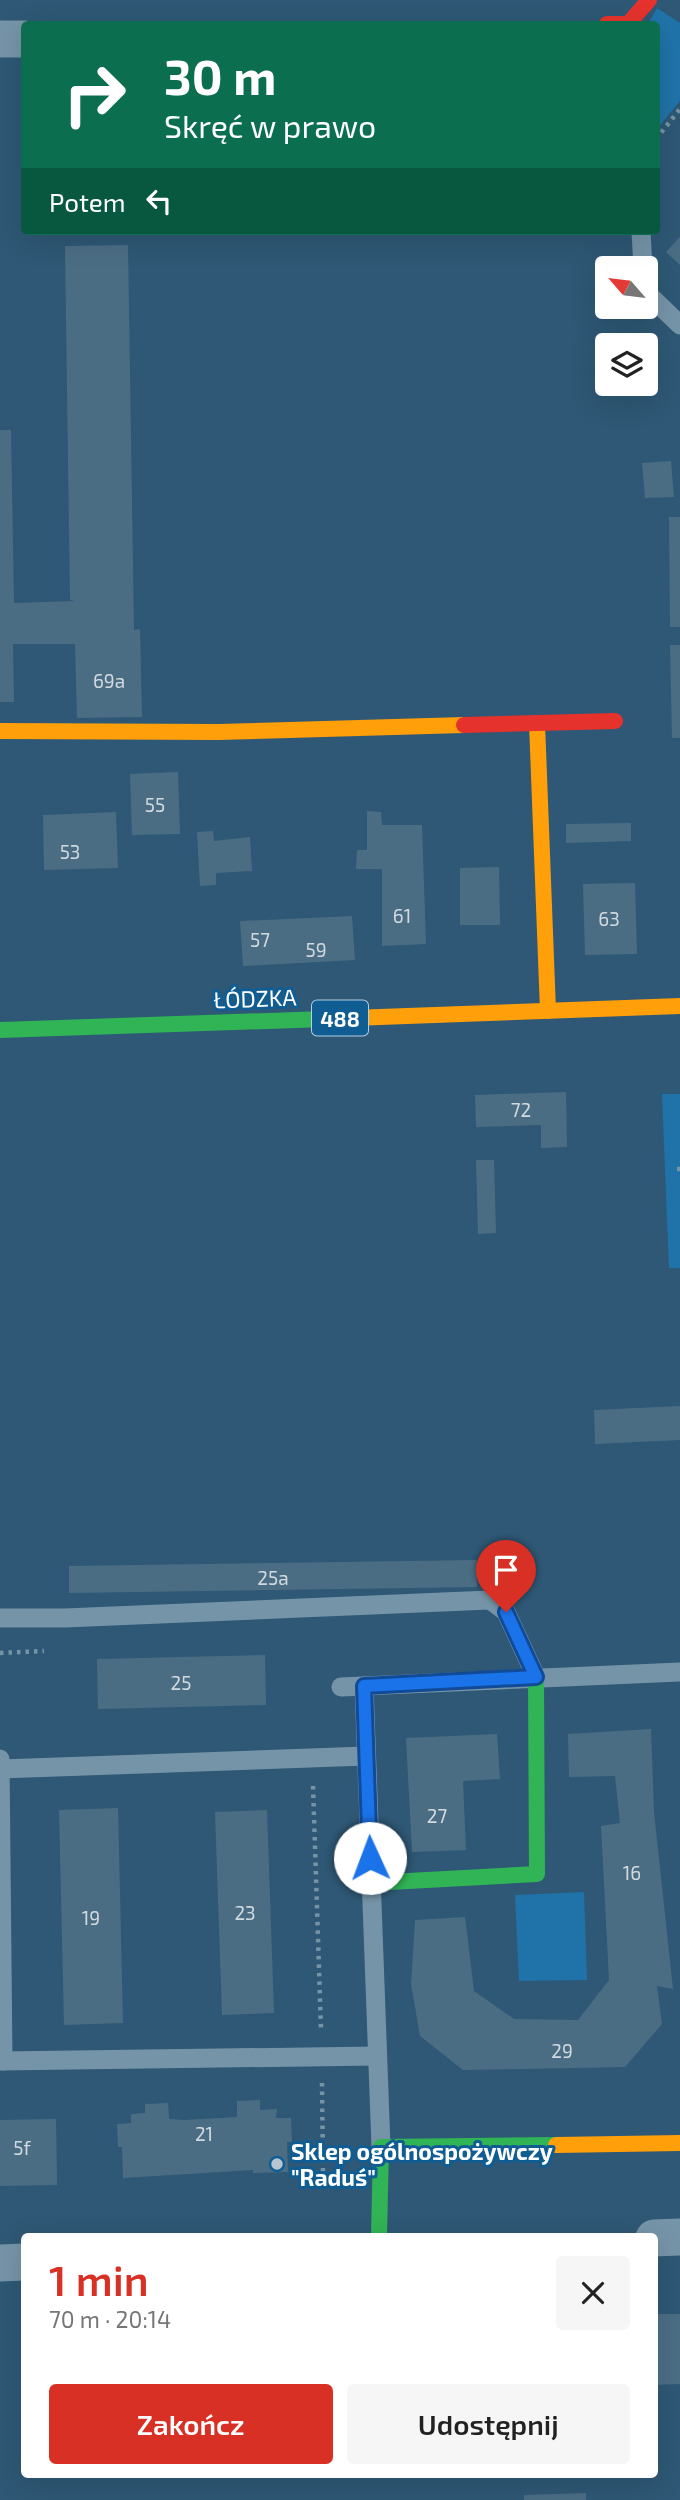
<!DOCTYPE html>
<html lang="pl">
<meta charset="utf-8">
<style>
body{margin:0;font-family:"Exo 2",sans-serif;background:#f6f6f6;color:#222;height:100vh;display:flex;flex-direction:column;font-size:26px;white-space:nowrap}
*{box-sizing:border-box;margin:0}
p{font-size:23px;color:#767676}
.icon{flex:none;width:38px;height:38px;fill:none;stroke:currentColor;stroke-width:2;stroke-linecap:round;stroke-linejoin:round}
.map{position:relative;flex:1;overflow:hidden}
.sheet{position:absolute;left:21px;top:2233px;width:637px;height:245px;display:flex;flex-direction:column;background:#fff;border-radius:7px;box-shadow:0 7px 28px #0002}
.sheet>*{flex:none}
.hud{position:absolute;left:21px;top:21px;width:639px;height:214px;border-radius:7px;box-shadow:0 7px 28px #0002;background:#0b6e4f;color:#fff;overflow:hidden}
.needle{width:46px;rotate:298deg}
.fabs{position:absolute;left:595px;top:256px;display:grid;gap:14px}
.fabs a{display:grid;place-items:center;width:63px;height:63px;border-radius:7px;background:#fff;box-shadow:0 7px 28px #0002;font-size:35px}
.pin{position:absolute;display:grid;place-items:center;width:60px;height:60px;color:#fff;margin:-72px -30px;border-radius:50% 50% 50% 0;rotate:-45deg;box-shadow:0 0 7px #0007}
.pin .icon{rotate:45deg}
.me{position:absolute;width:77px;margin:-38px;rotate:358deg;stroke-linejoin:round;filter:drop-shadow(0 0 5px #0008)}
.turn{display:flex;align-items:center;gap:24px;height:147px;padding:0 28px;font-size:32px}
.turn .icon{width:91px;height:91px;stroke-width:2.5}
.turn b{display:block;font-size:49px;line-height:60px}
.then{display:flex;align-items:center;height:66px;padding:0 28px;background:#0003;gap:14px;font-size:26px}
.round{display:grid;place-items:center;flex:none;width:74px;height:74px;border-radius:7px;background:#f6f6f6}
.headline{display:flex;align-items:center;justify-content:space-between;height:119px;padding:0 28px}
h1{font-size:42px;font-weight:600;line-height:52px;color:#d93025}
.primary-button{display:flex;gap:14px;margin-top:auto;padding:14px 28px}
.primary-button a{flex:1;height:80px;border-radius:7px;background:#d93025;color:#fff;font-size:28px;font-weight:600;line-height:80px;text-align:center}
.primary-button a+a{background:#f6f6f6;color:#222}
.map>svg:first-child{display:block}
.green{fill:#2073a9}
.building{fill:#4b6d84}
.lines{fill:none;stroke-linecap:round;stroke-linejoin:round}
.path{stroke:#7694a8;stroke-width:4.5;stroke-dasharray:3.5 5;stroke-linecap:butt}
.lane{stroke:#7694a8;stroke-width:19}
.street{stroke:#7694a8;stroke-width:37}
.fast{stroke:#30b455;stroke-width:16}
.slow{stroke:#ff9f0a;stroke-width:16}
.jam{stroke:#e5322d;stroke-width:16}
.route-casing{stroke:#114b97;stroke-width:18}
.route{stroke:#1a73e8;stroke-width:12}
.poi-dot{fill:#b6c5cf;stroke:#105d93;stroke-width:2.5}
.labels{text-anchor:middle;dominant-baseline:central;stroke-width:6;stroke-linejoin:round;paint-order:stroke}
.number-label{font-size:19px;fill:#d2dae0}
.shield{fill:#105d93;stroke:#b7cedf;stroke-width:2}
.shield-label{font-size:21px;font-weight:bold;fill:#fff}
.street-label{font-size:23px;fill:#fff;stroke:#105d93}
.poi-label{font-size:23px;font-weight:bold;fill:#fff;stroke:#105d93;text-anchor:start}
</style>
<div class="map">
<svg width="680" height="2500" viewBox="0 0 680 2500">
<rect width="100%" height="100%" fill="#2e5875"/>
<!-- green -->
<g class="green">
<path d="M657,8L680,23V101L656,130V24H648Z"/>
<path d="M662,1094H680V1268H669Z"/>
<path d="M584,1892L587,1980L519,1981L515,1895Z"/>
</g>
<!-- building -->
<g class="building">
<path d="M680,237V265L666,252Z"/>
<path d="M128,245L134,630L140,629L142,717L77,718L75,644H13L14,702H0V430H11L14,603L75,601L70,600L65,246Z"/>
<path d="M671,461L674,497L645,498L642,463Z"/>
<path d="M669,517H680V627H670Z"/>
<path d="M670,645H680V738H672Z"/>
<path d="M178,772L180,834L132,835L130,774Z"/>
<path d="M367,811L381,812L382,825H422L426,944L382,946V869H356L357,850H367Z"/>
<path d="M116,812L118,868L44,870L43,815Z"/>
<path d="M631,823V841L566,843V824Z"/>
<path d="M213,831L214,841L250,837L252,871L216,873V885L200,886L197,832Z"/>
<path d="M499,867L500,925H460V868Z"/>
<path d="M635,883L637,954L585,955L583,884Z"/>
<path d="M352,916L355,960L243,966L240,921Z"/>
<path d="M566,1092L567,1147L541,1148V1125L476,1127L475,1095Z"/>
<path d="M476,1160H494L496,1233L478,1234Z"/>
<path d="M680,1406V1440L595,1444L594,1410Z"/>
<path d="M477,1560V1587L69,1593V1566Z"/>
<path d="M265,1655L266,1705L98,1709L97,1659Z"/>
<path d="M651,1729L654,1812L673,1989L657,1986L662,2024L625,2067L463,2070L420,2036L411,1984L415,1920L465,1917L474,1991L514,2019L578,2020L609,1980L601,1826L620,1823L615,1776L569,1777L568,1734Z"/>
<path d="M497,1734L500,1779L463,1781L466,1850L412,1852L406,1738Z"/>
<path d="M118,1808L123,2023L64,2025L59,1810Z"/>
<path d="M267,1810L274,2013L222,2015L215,1812Z"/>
<path d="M260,2100V2110L277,2109L276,2118H291L292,2142H287L288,2172L253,2173V2170L123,2178L122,2147H118L117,2124L131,2123V2114L145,2113V2104L168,2103L169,2119L185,2120L237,2117V2101Z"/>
<path d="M56,2119L57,2185L0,2186V2120Z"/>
<path d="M654,2314H680V2384L654,2385Z"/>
<path d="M586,2493V2500H524V2495Z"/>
</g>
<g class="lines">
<!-- path -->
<g class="path">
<path d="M656,139L680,109"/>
<path d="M656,195L657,211"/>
<path d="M677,1169H680"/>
<path d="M0,1653L44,1651"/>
<path d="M313,1786L321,2029"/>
<path d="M322,2083L323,2174"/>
</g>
<!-- lane -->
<g class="lane">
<path d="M641,231L643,268"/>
<path d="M646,288L650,296L680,325"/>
<path d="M0,1618H65L490,1600L506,1612L536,1677"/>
<path d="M364,1686L381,2147"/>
<path d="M341,1687L680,1672"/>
<path d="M0,1759L3,2061"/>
<path d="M0,1769L366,1756"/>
<path d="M0,2061L377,2056"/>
</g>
<!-- street -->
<g class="street">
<path d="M0,39H24"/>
<path d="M654,2238L680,2237"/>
<path d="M0,2263L24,2262"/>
</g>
<!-- fast -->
<g class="fast">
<path d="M0,1030L325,1019"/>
<path d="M371,1883L537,1874L536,1677"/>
<path d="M379,2236L381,2147L556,2145"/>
</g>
<!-- slow -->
<g class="slow">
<path d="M537,723L548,1011"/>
<path d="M0,731L218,732L464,725"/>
<path d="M325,1019L680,1006"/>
<path d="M556,2145L680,2143"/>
</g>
<!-- jam -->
<g class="jam">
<path d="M607,24H628L649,0"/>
<path d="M464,725L615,721"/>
</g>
</g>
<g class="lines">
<defs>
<path id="route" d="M370,1858L364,1686L536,1677L506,1612"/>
</defs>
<!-- route casing -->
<use href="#route" class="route-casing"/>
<!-- route -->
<use href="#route" class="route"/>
</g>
<!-- markers -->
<circle class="poi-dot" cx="277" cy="2164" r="7"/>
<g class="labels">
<!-- number labels -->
<g class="number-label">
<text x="109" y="680">69a</text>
<text x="155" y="804">55</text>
<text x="70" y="851">53</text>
<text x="402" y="915">61</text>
<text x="609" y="918">63</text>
<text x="260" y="939">57</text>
<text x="316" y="949">59</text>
<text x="521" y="1109">72</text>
<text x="273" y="1577">25a</text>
<text x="181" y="1682">25</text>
<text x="437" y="1815">27</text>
<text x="632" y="1872">16</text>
<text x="245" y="1912">23</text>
<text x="91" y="1917">19</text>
<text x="562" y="2050">29</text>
<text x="204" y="2133">21</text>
<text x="22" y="2147">5f</text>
</g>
<!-- shield labels -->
<rect class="shield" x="312" y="1000.5" width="56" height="35" rx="5"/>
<g class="shield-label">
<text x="340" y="1018">488</text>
</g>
<!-- street labels -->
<g class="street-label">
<text transform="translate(255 998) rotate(-2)">ŁÓDZKA</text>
</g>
<!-- poi labels -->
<g class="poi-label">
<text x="291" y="2151">Sklep ogólnospożywczy<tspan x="291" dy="26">"Raduś"</tspan></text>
</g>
</g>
</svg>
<div class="fabs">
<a><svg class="needle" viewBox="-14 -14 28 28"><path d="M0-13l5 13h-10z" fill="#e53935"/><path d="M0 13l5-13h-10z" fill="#767676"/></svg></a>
<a><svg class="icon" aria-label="layers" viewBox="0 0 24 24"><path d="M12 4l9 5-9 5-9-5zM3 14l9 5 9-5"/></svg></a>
</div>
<div class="pin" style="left:506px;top:1612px;background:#d93025"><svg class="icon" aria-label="arrive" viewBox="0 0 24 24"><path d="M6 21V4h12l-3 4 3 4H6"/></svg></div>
<svg class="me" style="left:370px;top:1858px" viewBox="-20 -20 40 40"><circle r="19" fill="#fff"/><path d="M0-13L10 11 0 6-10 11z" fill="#1a73e8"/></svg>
<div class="hud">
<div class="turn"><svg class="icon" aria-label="right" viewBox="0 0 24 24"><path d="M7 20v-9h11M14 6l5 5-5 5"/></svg><div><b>30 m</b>Skręć w prawo</div></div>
<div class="then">Potem<svg class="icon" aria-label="left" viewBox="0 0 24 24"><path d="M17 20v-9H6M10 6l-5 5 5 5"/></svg></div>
</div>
<section class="sheet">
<div class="headline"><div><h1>1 min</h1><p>70 m · 20:14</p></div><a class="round"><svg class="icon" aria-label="close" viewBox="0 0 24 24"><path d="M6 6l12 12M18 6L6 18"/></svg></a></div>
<div class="primary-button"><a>Zakończ</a><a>Udostępnij</a></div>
</section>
</div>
